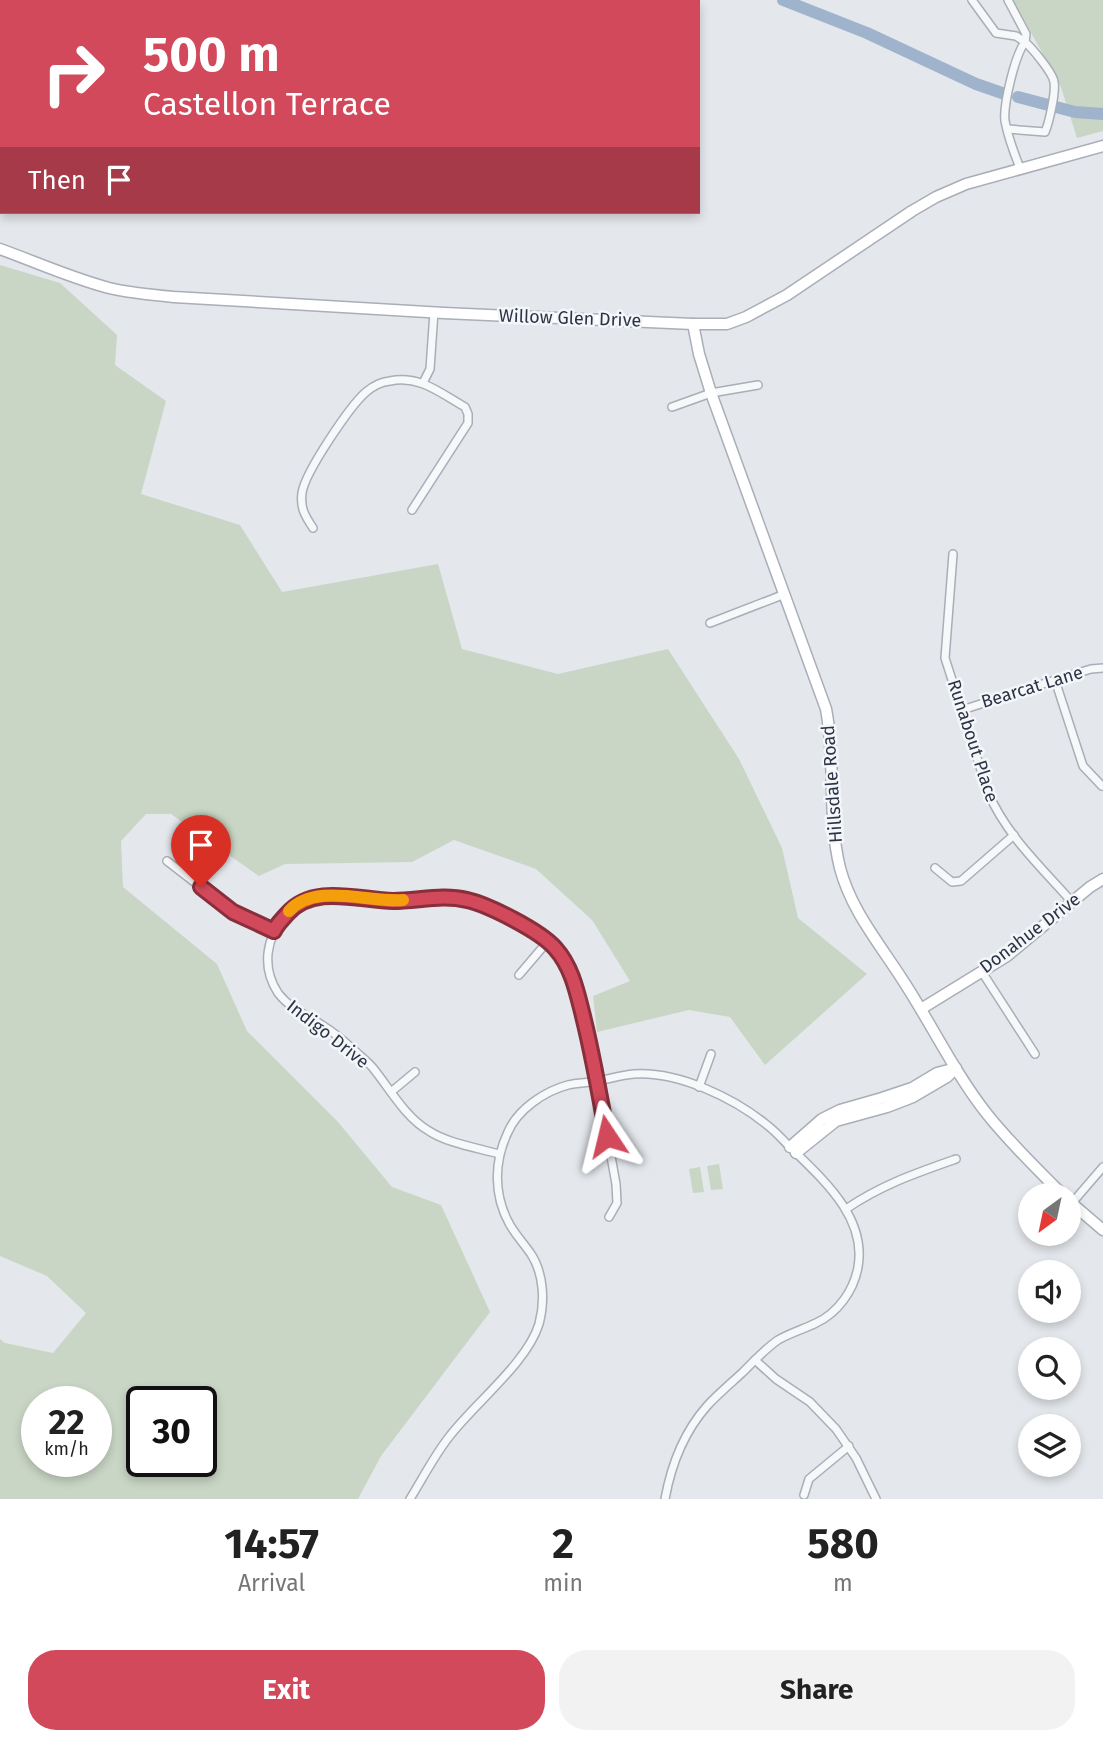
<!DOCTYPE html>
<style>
body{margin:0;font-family:"Fira Sans",sans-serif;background:#f2f2f2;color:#222;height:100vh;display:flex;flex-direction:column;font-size:26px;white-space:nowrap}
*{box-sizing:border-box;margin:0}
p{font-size:23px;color:#767676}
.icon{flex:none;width:38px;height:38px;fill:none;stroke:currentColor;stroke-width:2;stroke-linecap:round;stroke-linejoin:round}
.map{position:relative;height:1499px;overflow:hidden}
.side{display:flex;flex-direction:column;background:#fff;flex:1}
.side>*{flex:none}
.top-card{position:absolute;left:0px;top:0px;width:700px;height:214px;box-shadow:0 4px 10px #0003;background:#d1495b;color:#fff;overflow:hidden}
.needle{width:46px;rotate:213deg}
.fabs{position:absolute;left:1018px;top:1183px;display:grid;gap:14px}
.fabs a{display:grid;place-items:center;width:63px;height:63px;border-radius:50%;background:#fff;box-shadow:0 4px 10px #0003;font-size:35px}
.speed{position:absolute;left:21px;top:1386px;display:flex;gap:14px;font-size:35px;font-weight:700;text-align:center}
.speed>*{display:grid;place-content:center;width:91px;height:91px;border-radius:50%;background:#fff;box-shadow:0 4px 10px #0003;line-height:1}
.speed small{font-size:18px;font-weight:400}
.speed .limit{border:4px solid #111;border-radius:10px;background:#fff;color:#111}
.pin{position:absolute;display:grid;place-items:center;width:60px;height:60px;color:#fff;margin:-72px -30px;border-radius:50% 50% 50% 0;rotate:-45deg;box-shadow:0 0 7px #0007}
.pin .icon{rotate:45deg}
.me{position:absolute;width:77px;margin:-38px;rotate:350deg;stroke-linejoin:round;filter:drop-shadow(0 0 5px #0008)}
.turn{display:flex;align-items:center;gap:24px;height:147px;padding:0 28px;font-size:32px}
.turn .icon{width:91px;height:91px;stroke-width:2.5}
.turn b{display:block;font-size:49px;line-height:60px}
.then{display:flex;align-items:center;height:66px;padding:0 28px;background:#0003;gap:14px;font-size:26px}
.eta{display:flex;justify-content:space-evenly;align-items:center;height:119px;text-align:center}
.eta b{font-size:42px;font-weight:700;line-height:49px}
.button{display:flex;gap:14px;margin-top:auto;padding:14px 28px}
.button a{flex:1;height:80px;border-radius:28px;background:#d1495b;color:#fff;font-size:28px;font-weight:700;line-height:80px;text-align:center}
.button a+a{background:#f2f2f2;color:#222}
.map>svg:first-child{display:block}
.green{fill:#c9d6c5;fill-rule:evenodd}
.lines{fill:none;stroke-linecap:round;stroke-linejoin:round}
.river{stroke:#9fb4cc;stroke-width:12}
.street-casing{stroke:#a9aeb7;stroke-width:10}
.secondary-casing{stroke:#a9aeb7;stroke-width:13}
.street{stroke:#f7f8fa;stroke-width:7}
.secondary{stroke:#fff;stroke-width:10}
.route-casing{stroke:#882f3b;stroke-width:18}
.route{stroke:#d1495b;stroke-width:12}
.slow{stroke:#f59e0b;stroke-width:12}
.labels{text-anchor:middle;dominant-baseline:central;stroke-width:5;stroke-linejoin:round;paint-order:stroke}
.street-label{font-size:18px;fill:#2b3445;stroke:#f4f6f9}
</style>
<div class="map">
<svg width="1103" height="1499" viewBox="0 0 1103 1499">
<rect width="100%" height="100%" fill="#e4e7ec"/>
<!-- green -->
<g class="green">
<path d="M1013,0H1103V131L1077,138L1061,87Z"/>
<path d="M0,265L60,283L117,335L115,365L166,401L141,494L240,525L282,592L438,564L462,649L558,674L668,649L739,759L782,848L798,918L867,974L765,1065L730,1017L689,1010L597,1032L593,996L630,981L592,920L536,869L454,840L412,862L285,864L259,876L171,814H146L121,841L123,887L217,964L247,1031L338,1122L392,1187L441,1205L490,1312L381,1456L358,1499H0V1339L5,1343L53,1353L86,1313L47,1276L0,1256ZM37,1402H96V1461H37ZM142,1402H201V1461H142Z"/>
<path d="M719,1164L723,1189L711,1190L707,1166Z"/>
<path d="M700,1167L704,1192L693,1193L689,1169Z"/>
</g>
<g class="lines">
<!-- river -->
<g class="river">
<path d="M783,0L867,33L976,84L1002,93"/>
<path d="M1018,97L1075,112L1103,114"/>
</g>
<defs>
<g id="street">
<path d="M972,0L996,33L1016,36L1025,42C1015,55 1003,105 1005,121C1008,137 1014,153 1020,168"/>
<path d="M1008,129L1045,132C1049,123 1056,92 1054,82C1053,73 1032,48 1025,42L1026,34L1008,0"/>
<path d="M423,383L430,369L434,312"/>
<path d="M672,407L711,393L758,385"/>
<path d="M313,528C305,516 300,508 302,493C305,472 350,406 366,392C373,386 381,382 390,381C420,375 440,393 465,407L468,414V423L412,510"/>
<path d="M953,554L945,658L988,792C1006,835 1042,868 1072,902"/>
<path d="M710,623L785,594"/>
<path d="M1055,680L1083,766L1102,786"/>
<path d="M962,710L1055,680L1091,669L1103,668"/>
<path d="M167,861L233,912L274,931"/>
<path d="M935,868L952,882L961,881L1014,835"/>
<path d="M982,972L1035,1054"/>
<path d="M519,975L548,941"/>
<path d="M699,1087L711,1054"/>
<path d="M391,1092L415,1072"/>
<path d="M499,1154C478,1148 447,1143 429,1131C405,1117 390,1089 373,1068C367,1061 360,1056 354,1050C345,1042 335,1033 325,1027C309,1016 290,1009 278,993C261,967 266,937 286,915C291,910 295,905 302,902C328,889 363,899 391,901C407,901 423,897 438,897C473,897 539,926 560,954C574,973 578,996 583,1018C597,1073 606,1129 616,1184L617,1203L609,1217"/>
<path d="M1072,1203L1103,1167"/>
<path d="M846,1209C881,1185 916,1173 956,1159"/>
<path d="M755,1360L776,1379L810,1402L836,1429L856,1458L876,1499"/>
<path d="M804,1495L809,1479L849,1446"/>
<path d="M410,1499C423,1478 434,1456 449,1437C474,1404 527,1363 539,1324C545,1302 544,1274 531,1254C524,1244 516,1235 510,1225C493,1195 494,1161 508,1132C518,1109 545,1091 568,1085C576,1083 584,1083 592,1082C606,1080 620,1075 634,1074C678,1071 734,1098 767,1125C775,1131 782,1139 789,1146C821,1178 867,1216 858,1267C854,1290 838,1313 816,1323C804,1329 790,1333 778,1340C765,1349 753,1362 742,1373C730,1384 718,1394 707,1406C684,1432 671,1466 665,1499"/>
</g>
<g id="secondary">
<path d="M0,249C36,262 71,278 109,288C130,293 152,295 174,297L444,313L693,324H727L746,317L787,295L912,211L936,197L966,184L1103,146"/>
<path d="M693,324L699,354L711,393L826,709C836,761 827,816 840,868C851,910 879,943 902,979C931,1023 954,1072 987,1114C1010,1143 1037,1169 1063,1195"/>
<path d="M921,1009L1007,956L1090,887L1103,879"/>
<path d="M790,1147L822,1119L840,1110L882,1098L912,1088L937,1073L956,1068L947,1077L913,1097L887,1107L836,1121L796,1153"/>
<path d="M1069,1201L1103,1230"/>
</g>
</defs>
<!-- street casing -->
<use href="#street" class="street-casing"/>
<!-- secondary casing -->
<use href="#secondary" class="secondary-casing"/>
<!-- street -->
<use href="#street" class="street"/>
<!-- secondary -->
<use href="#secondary" class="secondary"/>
</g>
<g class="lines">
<defs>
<path id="route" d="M201,887L233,912L274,931C277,924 282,920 287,914C313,884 358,900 393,901C418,901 442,894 467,900C489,905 540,931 555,948C572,967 577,992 583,1016C593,1056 600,1096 607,1136"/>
</defs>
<!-- route casing -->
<use href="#route" class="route-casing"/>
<!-- route -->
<use href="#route" class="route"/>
<!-- slow -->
<path class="slow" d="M289,911C315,882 369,903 403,900"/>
</g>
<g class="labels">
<!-- street labels -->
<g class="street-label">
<text transform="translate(570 318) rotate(2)">Willow Glen Drive</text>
<text transform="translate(1032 687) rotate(-17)">Bearcat Lane</text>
<text transform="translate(973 741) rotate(72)">Runabout Place</text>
<text transform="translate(832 784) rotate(-94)">Hillsdale Road</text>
<text transform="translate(1030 933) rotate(-37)">Donahue Drive</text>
<text transform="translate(328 1034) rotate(38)">Indigo Drive</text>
</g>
</g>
</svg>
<div class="fabs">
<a><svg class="needle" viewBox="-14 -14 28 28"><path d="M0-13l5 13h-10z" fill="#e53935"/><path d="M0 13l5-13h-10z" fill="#767676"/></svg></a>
<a><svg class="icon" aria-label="sound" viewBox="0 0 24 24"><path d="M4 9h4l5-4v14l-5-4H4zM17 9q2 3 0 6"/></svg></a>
<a><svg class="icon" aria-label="search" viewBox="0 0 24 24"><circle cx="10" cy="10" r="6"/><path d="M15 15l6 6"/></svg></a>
<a><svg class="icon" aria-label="layers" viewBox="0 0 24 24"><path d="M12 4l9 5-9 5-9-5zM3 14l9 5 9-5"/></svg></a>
</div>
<div class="speed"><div>22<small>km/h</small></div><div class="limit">30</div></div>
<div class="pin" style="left:201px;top:887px;background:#d93025"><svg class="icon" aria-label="arrive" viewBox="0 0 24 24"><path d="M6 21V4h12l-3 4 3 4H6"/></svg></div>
<svg class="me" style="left:607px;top:1136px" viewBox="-20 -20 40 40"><path d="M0-17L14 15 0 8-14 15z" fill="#d1495b" stroke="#fff" stroke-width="4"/></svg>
<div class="top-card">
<div class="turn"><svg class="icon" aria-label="right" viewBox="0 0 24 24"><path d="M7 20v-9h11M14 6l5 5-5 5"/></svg><div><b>500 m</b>Castellon Terrace</div></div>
<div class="then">Then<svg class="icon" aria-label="arrive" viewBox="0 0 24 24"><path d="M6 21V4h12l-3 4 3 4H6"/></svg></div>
</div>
</div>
<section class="side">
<div class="eta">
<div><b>14:57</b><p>Arrival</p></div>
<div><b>2</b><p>min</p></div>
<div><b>580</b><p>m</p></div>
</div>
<div class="button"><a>Exit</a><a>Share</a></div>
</section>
